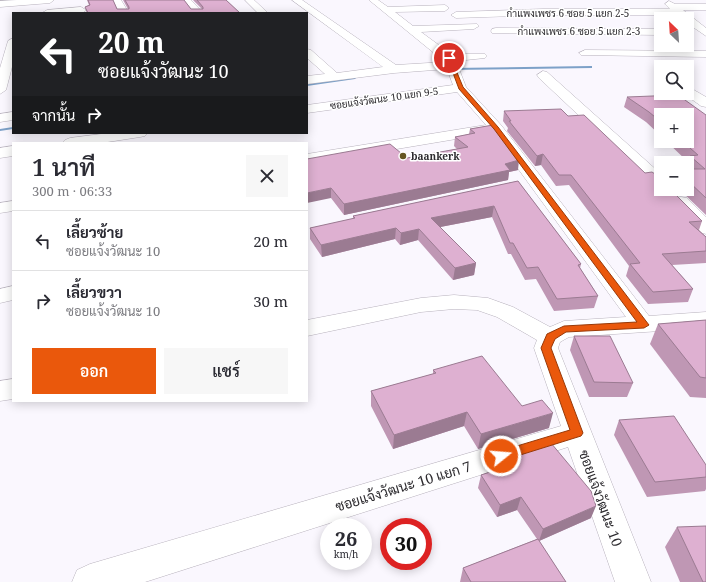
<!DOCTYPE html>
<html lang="th">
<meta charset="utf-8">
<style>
body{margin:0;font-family:"Noto Serif",Sarabun,serif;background:#f7f7f7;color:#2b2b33;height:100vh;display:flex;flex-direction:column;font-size:15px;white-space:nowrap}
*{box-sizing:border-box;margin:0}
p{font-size:13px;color:#7c7c81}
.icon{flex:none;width:22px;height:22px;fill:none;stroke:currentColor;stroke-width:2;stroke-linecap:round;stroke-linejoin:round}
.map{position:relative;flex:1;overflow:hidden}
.side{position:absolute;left:12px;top:142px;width:296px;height:260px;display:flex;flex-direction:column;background:#fff;border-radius:0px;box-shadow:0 2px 10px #0003}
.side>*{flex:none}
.top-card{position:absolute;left:12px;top:12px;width:296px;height:122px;border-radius:0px;box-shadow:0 2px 10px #0003;background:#202124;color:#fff;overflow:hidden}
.needle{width:26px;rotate:335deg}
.buttons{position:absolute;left:654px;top:12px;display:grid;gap:8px}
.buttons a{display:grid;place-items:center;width:40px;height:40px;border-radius:0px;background:#fff;box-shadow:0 2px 10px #0003;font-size:20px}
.speed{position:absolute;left:320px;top:518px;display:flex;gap:8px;font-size:20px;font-weight:700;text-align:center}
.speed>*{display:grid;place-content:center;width:52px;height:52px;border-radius:50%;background:#fff;box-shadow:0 2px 10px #0003;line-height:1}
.speed small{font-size:10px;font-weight:400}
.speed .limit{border:6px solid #d22;background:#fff;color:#111}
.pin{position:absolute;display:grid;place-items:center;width:34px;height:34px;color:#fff;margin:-17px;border:2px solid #fff;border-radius:50%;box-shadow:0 1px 4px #0007}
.me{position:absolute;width:44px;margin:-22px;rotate:73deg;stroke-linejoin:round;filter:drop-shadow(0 0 3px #0008)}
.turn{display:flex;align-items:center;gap:14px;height:84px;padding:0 20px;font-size:18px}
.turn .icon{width:52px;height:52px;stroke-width:2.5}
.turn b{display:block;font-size:28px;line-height:34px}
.then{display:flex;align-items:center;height:38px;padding:0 20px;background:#0003;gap:8px;font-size:15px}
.round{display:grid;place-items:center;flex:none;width:42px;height:42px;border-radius:0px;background:#f7f7f7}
.overview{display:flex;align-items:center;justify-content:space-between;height:68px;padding:0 20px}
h1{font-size:24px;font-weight:600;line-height:30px}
.action{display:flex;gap:8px;margin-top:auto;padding:8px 20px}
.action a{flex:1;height:46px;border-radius:0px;background:#ea580c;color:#fff;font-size:16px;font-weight:600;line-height:46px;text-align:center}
.action a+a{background:#f7f7f7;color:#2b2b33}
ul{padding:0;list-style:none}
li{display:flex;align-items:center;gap:12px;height:60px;padding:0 20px;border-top:1px solid #e1e1e2}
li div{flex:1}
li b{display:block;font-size:15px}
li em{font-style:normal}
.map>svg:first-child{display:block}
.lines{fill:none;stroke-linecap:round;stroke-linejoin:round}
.stream{fill:#7da1c8;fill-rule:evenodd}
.street-casing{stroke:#b8b2bd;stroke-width:1}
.street{fill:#fff;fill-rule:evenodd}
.wall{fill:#bf97b4}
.shaded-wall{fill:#9b7b92}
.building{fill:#deb0d1;stroke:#9b7b92}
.route{fill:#ea580c;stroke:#983908}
.poi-dot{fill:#655522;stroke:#fff;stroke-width:1.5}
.labels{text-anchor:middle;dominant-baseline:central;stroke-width:3;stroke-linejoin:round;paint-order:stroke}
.far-street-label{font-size:10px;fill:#2d2b2f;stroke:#fff}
.far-poi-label{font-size:10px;font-weight:bold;fill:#2d2b2f;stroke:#fff;text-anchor:start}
.near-street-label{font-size:14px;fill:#2d2b2f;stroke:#fff}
</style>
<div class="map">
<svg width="706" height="582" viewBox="0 0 706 582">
<rect width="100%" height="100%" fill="#faf7fe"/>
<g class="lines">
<!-- stream -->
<g class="stream">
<path d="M591,66H592V68L450,70L448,69L450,68Z"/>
<path d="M354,77L356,78L355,79L307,86V84Z"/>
<path d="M13,127V129L0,131V129Z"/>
</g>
<defs>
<g id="street">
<path d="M17,0H54L50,3L0,7V1Z"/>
<path d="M113,0H121L129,13H119Z"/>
<path d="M182,0H191L203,13H193Z"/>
<path d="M245,0H254L268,13H258Z"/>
<path d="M292,0H302L396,65L445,62L369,0H378L388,7L445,5L449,8L445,11L395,12L413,26L477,24L479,26L474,29L421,32L451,54H485L487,56L485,58L456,61L466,87L501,125L649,316L706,312V328L569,337L560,342L558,348L651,582H615L568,447L145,582H72L77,570L90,564L561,426L534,348L537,340L497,317L477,310L454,309L421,312L307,336V320L421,298L454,295L488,298L513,307L550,327L564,321L626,317L492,133L307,164V154L486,125L457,92L307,113V105L453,85L447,69L394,73L307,84V76L325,74L307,58V49L311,50L337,73L383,67Z"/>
<path d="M669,1L675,4H706V10H683L706,28V36L687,23V19H682L677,15H543L456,18L451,15L456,12L543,9H670L665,4Z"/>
<path d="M81,7L86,10L84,12L42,13L47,10Z"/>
<path d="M496,28L661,29V35L492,33L491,31L492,29Z"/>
<path d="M13,38V63L6,90L0,94V68L8,41Z"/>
<path d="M585,50L706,51V57L581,55L579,53Z"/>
<path d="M543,71L547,72L661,174V188L655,187L539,78L537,75Z"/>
<path d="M687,86L706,97V107L701,106L683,93H687Z"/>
<path d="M13,112V120L0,122V114Z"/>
<path d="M109,133H147L145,136L140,137L101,143H62L65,140L70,138Z"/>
<path d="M13,146V156L0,158V148Z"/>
<path d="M681,197L687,198L706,217V234L699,232L672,202L675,198Z"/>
<path d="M13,201V211L0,213V203Z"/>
<path d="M13,286V300L0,303V289Z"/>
<path d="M13,379V399L0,401V381Z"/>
</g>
</defs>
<!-- street casing -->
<use href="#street" class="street-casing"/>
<!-- street -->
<use href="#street" class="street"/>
</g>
<!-- wall -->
<g class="wall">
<path d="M87,0H113L117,9H128L123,0H184L191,9H202L193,0H226L240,13H87L85,7L89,5Z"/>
<path d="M627,97L706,115V215L679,189H687V169H688L687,168V165L688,162L666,141H687L661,115V136L646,122L624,107Z"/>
<path d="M504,111L568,116L702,221L699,230L706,237V263L672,265L693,289L688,302L648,304L626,276L629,266L569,185L556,186L541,165L535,166L507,131L508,128L503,121Z"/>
<path d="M493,125L518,170L509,172L508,180L344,215L331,198L307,159L407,158L457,149L454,146L455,137L469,134L470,129Z"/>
<path d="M518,181L581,264L580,268L598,296L594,308L554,311L536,279L525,280L511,254H508L492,217L440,227L476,263L474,275L453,280L418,240L400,245L395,239L322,257L310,239V228L353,219V216Z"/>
<path d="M706,320V398L690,397L650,344L658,324Z"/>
<path d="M574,336L633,383L627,397H589L570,350Z"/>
<path d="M433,370L522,406L549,428L478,449L464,426L393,449L371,406V391L433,374Z"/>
<path d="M619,420L706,465V489L705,491L647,497L614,435Z"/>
<path d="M496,460L591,518L539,541L566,582H460L463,568L537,539L517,510L497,517L478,488L481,475L494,471Z"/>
<path d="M677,527L706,582H680L665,547Z"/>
</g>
<!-- shaded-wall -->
<g class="shaded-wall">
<path d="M543,154L541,165L535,166L537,156Z"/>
<path d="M519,160L518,170L509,172L508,180L344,215V204Z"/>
<path d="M331,188V198L307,203V193Z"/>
<path d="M494,206L492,217L430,229L431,218Z"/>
<path d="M396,228L395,239L322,257L321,245Z"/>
<path d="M419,229L418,240L400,245L401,233Z"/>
<path d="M476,263L474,275L453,280L455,268Z"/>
<path d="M467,412L464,426L393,449L394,435Z"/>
<path d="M553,413L549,428L478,449L481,434Z"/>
<path d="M521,497L517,510L497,517L500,505Z"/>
<path d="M596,506L591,518L539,541L543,529Z"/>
</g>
<!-- building -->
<g class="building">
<path d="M88,0H113L117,9H129V7L125,0H184L191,9H203V7L197,0H226L240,13H88L85,7L90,5Z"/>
<path d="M678,95L706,115V198L687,180V169H705L690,156L698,155L682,141H687V115H661V122L649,112L627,97Z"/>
<path d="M561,109L568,116L584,115L645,173L652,172L661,178V189H670L702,221L689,222L706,237V251L662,254L693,289L653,292L630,264L640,263L571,175H559L543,154L537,156L509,121H511L504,111Z"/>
<path d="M493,125L519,160L505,164L510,170L344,204L331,188L307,193V159L390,144L407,158L468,147L455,137L475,133L470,129Z"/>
<path d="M518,181L581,264L578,265L598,296L557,299L538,267L527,268L513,243H510L494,206L431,218L476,263L455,268L419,229L401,233L396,228L321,245L310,228L355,218L353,216Z"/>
<path d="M706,320V378L700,377L658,324Z"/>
<path d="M574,336H610L633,383L594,382Z"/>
<path d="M482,356L522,406L542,400L553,413L481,434L467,412L394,435L371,391L436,373L433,370Z"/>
<path d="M674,416L706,465V477L655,482L619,420Z"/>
<path d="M551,443L591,491L596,506L543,529L521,497L500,505L481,475L502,468L496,460Z"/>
<path d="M706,526V582H703L677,527Z"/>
<path d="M538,539L566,582H471L463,568Z"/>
</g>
<!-- route -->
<path class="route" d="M447,57L451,58L463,87L498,127L649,325L644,328L566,332L555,339L551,348L583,433L581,436L501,461L497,460L495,456L497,452L570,430L541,348L547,334L564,326L637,322L494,129L459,89Z"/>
<!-- markers -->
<circle class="poi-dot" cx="403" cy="156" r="4"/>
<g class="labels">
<!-- far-street labels -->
<g class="far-street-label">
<text x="568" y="13">กำแพงเพชร 6 ซอย 5 แยก 2-5</text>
<text x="579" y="31">กำแพงเพชร 6 ซอย 5 แยก 2-3</text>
<text transform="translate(384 98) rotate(-8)">ซอยแจ้งวัฒนะ 10 แยก 9-5</text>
</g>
<!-- far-poi labels -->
<g class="far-poi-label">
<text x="411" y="156">baankerk</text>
</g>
<!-- near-street labels -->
<g class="near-street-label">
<text transform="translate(403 486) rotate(-17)">ซอยแจ้งวัฒนะ 10 แยก 7</text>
<text transform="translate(601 498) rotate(70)">ซอยแจ้งวัฒนะ 10</text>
</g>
</g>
</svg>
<div class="buttons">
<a><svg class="needle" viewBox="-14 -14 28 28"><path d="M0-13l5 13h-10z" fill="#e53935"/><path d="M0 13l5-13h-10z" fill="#7c7c81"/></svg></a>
<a><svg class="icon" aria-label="search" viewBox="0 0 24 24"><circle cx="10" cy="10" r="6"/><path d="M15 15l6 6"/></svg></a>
<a>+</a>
<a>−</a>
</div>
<div class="speed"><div>26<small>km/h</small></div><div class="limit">30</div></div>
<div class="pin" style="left:449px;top:58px;background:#d93025"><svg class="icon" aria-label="arrive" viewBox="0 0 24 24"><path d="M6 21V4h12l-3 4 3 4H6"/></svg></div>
<svg class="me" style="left:501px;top:456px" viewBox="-20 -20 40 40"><circle r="17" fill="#ea580c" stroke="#fff" stroke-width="3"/><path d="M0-11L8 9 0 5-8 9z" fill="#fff"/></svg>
<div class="top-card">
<div class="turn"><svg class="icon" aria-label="left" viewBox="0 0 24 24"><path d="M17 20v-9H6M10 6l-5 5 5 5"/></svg><div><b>20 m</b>ซอยแจ้งวัฒนะ 10</div></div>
<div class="then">จากนั้น<svg class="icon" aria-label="right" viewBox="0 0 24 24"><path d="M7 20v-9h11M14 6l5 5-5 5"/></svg></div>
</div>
<section class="side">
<div class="overview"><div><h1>1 นาที</h1><p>300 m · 06:33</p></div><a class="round"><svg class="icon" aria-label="close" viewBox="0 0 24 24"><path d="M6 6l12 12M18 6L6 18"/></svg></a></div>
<ul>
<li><svg class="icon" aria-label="left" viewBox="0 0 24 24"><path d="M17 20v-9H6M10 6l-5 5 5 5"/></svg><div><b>เลี้ยวซ้าย</b><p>ซอยแจ้งวัฒนะ 10</p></div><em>20 m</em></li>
<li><svg class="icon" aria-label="right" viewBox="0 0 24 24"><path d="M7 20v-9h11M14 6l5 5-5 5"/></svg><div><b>เลี้ยวขวา</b><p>ซอยแจ้งวัฒนะ 10</p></div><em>30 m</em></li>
</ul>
<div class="action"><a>ออก</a><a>แชร์</a></div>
</section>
</div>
